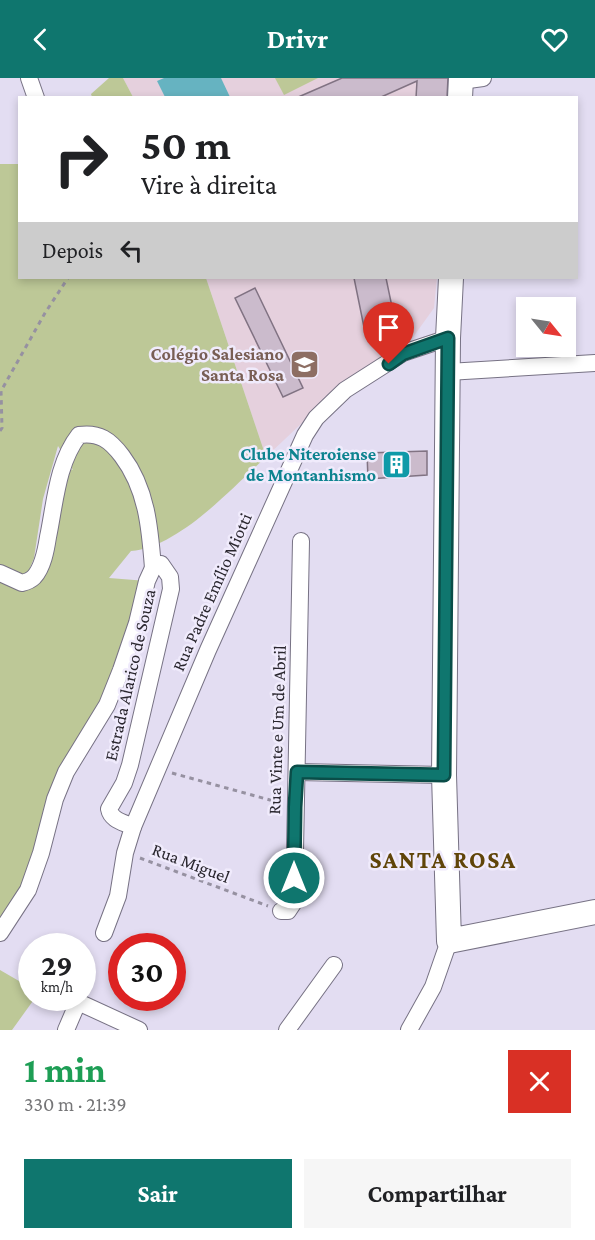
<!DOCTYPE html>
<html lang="pt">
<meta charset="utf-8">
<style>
body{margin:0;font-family:"Crimson Pro",serif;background:#f6f6f6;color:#202124;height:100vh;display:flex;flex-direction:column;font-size:22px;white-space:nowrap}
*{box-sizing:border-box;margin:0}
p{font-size:20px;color:#757577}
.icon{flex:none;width:33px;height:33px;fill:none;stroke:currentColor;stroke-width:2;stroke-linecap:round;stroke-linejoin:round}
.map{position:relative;height:952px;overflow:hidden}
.panel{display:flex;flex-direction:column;background:#fff;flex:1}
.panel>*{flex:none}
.guide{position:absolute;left:18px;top:18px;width:560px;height:183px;border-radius:0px;box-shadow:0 3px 9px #0003;background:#fff;color:#202124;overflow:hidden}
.needle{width:39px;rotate:120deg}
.fabs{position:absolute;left:516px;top:219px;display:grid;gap:12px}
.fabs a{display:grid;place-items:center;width:60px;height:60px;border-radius:0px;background:#fff;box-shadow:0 3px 9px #0003;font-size:30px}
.speed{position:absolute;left:18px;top:855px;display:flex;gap:12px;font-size:30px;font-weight:700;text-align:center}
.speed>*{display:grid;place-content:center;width:78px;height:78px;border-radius:50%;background:#fff;box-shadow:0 3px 9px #0003;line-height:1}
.speed small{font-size:15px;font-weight:400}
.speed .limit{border:9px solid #d22;background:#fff;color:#111}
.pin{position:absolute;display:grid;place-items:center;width:51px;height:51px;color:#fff;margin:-62px -26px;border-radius:50% 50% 50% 0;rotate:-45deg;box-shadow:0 0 6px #0007}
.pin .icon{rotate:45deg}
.me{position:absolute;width:66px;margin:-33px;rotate:0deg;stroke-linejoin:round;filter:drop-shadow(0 0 4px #0008)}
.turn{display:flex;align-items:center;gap:21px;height:126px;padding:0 24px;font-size:27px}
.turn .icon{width:78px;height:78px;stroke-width:2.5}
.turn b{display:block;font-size:42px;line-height:51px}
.then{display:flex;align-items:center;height:57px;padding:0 24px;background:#0003;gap:12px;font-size:22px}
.round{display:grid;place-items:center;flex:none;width:63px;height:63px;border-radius:0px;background:#f6f6f6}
.summary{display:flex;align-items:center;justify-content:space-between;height:102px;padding:0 24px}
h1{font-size:36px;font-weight:700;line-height:45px;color:#1e9e55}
.button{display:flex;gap:12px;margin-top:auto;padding:12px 24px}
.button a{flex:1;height:69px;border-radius:0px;background:#0f766e;color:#fff;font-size:24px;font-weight:700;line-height:69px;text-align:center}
.button a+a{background:#f6f6f6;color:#202124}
header{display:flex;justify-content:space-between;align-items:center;height:78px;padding:0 24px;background:#0f766e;color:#fff;font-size:27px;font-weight:700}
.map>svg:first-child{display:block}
.education{fill:#e5d0dd}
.green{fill:#bdc897}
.water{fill:#66b3c1}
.building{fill:#cbbbcc;stroke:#817383;stroke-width:1.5}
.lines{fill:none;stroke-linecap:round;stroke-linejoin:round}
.street-casing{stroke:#777284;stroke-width:18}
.secondary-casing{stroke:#777284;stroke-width:26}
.path{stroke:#9691a1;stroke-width:3;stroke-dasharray:4.5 4.5;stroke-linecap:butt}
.street{stroke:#fff;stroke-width:16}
.secondary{stroke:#fff;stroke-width:24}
.route-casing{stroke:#0a4d48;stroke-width:15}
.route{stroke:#0f766e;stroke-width:10}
.labels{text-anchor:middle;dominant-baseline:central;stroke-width:5;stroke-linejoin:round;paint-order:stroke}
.education-label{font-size:18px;font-weight:bold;fill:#785e54;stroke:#f0ebfc;text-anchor:end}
.culture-label{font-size:18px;font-weight:bold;fill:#0d838f;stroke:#f0ebfc;text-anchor:end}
.street-label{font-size:18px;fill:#2a272f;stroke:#f0ebfc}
.district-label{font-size:24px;font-weight:bold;letter-spacing:1.5px;fill:#604509;stroke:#f0ebfc}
</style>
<header><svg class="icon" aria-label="back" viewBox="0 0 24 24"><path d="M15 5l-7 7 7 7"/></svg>Drivr<svg class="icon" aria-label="heart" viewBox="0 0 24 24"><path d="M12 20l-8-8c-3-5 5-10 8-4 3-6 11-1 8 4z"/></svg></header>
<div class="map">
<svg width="595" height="952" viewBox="0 0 595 952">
<rect width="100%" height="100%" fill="#e3ddf2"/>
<!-- education -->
<g class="education">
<path d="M123,0H455L453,20L133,19Z"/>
<path d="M206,200H437L434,230L411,262L339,310L266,379Z"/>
</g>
<!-- green -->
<g class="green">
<path d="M109,0H123L133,19H92L91,16Z"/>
<path d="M275,0H318L284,17Z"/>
<path d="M0,86H19L20,200H206L266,379C231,411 179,469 131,473L109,500L147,503L137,545L0,855V495L28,503L63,388L73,392L58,368L43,421L34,480L27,497L0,492Z"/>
<path d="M0,892L31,910L32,920H35L12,952H0Z"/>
</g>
<!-- water -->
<path class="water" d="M164,0H221L230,19H165L157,3Z"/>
<!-- building -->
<g class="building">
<path d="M342,0H448L447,20H416L417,3L379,20H296Z"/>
<path d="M354,200H386L396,248L365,254Z"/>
<path d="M255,210L303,310L283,319L235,220Z"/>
<path d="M427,373V397L368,401L367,375Z"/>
</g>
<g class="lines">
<defs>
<g id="street">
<path d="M29,0L36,20"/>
<path d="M461,3L483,0"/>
<path d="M448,294L595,285"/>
<path d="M0,495L22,505C26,504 31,502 34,499C43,489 46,472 48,459C55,426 57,385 79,357C99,354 110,362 122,378C147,411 150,451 153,490"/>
<path d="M297,694L444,697"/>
<path d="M281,833H288L294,824L301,463"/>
<path d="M0,855L28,812L41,775L55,721L66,694L107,627L121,592L137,545L147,503L153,490L161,486L170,499L171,511L130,687L124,705L109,731C111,742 123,744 133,749"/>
<path d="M104,855L118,818L125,775L133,749L208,572L305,357L316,340L345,312L403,275L448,260"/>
<path d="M66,952L78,924L139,952"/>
<path d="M287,952L334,887"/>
<path d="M409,952L433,909L449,863"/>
</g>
<g id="secondary">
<path d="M460,20L461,0"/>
<path d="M451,200L448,260L444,697L449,863L595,834"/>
</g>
</defs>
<!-- street casing -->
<use href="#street" class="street-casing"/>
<!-- secondary casing -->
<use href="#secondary" class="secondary-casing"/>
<!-- path -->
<g class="path">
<path d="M0,353L2,350L1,313L45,235L68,200"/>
<path d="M172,695L281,725"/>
<path d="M140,780L268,828"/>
</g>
<!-- street -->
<use href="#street" class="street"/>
<!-- secondary -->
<use href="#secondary" class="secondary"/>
</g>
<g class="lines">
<defs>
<path id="route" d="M294,800L295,729L297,694L444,697L448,260L403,276L389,286"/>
</defs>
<!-- route casing -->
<use href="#route" class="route-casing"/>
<!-- route -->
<use href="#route" class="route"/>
</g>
<!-- icons -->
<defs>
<symbol id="school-square" viewBox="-11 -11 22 22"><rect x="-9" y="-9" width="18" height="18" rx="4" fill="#8d6e63" stroke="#f0ebfc"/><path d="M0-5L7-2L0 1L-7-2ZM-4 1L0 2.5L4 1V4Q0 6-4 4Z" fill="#fff"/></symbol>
<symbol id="building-square" viewBox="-11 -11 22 22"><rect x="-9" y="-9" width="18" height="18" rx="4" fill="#0f9aa8" stroke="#f0ebfc"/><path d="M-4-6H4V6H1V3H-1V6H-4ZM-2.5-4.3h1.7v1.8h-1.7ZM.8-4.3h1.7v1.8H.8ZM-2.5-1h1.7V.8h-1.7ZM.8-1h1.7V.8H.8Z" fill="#fff"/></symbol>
</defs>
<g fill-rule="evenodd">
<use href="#school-square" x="288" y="270" width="33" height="33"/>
<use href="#building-square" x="380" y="370" width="33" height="33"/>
</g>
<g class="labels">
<!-- education labels -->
<g class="education-label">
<text x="284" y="276">Colégio Salesiano<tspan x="284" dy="21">Santa Rosa</tspan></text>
</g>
<!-- culture labels -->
<g class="culture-label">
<text x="376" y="376">Clube Niteroiense<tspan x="376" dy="21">de Montanhismo</tspan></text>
</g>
<!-- street labels -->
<g class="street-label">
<text transform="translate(212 514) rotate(-66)">Rua Padre Emílio Miotti</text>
<text transform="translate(130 597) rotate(-77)">Estrada Alarico de Souza</text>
<text transform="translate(277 652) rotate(-88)">Rua Vinte e Um de Abril</text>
<text transform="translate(191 785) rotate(21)">Rua Miguel</text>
</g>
<!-- district labels -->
<g class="district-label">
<text x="443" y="781">SANTA ROSA</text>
</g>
</g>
</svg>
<div class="fabs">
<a><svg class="needle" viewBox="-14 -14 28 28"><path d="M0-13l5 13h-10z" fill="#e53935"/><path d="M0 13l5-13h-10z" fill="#757577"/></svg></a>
</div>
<div class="speed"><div>29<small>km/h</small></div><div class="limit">30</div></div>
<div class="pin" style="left:389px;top:286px;background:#d93025"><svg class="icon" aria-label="arrive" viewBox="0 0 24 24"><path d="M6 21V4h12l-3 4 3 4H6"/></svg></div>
<svg class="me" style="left:294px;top:800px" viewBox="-20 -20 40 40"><circle r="17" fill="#0f766e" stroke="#fff" stroke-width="3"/><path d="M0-11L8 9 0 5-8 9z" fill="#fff"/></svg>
<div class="guide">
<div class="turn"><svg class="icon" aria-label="right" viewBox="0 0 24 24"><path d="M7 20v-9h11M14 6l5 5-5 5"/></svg><div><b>50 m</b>Vire à direita</div></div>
<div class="then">Depois<svg class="icon" aria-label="left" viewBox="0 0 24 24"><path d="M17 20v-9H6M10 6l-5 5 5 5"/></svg></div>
</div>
</div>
<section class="panel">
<div class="summary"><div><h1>1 min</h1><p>330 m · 21:39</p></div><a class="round" style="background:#d93025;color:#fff"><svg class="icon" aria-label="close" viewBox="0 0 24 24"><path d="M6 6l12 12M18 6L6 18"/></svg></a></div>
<div class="button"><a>Sair</a><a>Compartilhar</a></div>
</section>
